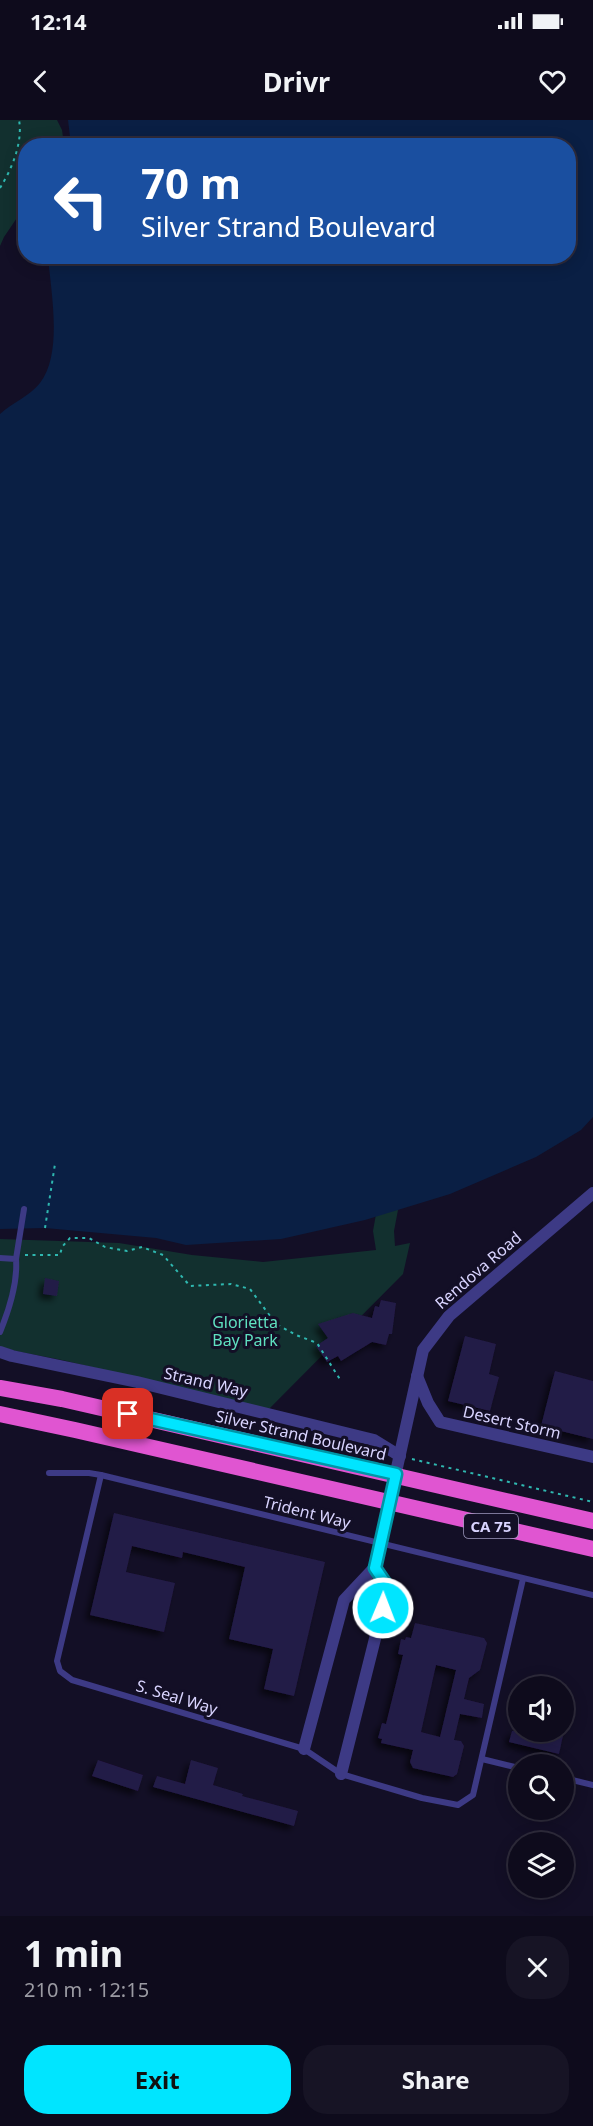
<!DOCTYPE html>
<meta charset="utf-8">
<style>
body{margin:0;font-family:"Noto Sans",sans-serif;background:#171425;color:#f1f3f6;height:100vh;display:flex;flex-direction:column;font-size:22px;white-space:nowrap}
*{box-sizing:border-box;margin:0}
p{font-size:20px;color:#9b9ba3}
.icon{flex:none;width:33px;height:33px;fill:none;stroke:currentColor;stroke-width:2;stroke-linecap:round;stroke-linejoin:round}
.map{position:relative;height:1796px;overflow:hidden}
.sheet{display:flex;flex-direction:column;background:#0e0b1c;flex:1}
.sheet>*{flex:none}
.hud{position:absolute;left:18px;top:18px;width:558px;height:126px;border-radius:24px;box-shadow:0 3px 15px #0003,0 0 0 2px #2e2b3b;background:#1a4fa0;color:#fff;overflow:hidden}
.buttons{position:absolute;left:508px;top:1556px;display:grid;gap:12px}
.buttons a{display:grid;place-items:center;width:66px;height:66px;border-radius:50%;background:#0e0b1c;box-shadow:0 3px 15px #0003,0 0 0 2px #2e2b3b;font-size:30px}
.pin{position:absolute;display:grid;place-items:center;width:51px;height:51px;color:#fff;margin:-26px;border-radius:12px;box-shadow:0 3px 9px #0006}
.me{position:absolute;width:66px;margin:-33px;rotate:1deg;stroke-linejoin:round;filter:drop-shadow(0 0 4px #0008)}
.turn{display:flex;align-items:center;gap:21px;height:126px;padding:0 24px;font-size:27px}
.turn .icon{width:78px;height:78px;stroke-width:2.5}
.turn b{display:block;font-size:42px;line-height:51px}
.round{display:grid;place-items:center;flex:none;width:63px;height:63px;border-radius:24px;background:#171425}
.summary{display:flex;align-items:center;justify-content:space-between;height:102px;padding:0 24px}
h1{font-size:36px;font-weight:700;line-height:45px}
.button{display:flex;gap:12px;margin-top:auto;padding:12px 24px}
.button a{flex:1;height:69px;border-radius:24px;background:#00e5ff;color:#111;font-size:24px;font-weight:700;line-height:69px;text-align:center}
.button a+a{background:#171425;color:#f1f3f6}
.status{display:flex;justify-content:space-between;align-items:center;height:42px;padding:0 30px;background:#0e0b1c;direction:ltr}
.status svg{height:16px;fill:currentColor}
header{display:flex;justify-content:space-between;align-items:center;height:78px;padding:0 24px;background:#0e0b1c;font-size:27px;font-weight:700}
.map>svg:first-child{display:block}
.green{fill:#12302f}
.water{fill:#0a1f44}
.building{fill:#241b47;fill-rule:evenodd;filter:url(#shadow)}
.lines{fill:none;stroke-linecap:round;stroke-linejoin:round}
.path{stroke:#2fb8b0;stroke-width:2;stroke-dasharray:3 4.5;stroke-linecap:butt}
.service{stroke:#3d3a85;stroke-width:6}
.minor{stroke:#3d3a85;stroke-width:12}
.trunk{stroke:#e055d1;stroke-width:16}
.route-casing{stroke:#0095a6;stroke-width:15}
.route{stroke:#00e5ff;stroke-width:10}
.labels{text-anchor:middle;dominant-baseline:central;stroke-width:6;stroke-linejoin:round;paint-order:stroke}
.shield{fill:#130f26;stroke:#9e99be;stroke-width:1.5}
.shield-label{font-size:15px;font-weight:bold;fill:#d9d4ff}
.street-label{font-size:16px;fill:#d9d4ff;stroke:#130f26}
.park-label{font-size:16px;fill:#5fe0c0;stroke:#130f26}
</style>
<div class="status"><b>12:14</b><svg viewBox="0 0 49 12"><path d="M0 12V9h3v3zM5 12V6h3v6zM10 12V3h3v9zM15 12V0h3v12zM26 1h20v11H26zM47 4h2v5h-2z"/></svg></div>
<header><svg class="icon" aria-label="back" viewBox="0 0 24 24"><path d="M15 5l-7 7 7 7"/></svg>Drivr<svg class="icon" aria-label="heart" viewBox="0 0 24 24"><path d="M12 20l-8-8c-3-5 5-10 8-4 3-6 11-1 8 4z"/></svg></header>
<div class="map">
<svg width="593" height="1796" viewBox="0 0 593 1796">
<defs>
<filter id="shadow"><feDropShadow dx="-4.5" dy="4.5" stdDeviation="3" flood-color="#0009"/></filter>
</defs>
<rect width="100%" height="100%" fill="#130f26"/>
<!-- green -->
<g class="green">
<path d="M0,0H57L62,10L64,25L26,26L25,86L4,117L0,126Z"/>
<path d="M388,1027L409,1032L394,1111L395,1126L410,1123L403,1154L269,1289L62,1240L0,1228V1119L119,1123L192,1135L263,1142L376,1130L373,1111Z"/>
</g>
<!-- water -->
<path class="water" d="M68,0H593V997L581,1010L536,1037L450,1074L365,1100L281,1119L186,1125L156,1118L45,1108L0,1109V294C12,283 30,276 40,263C63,233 51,172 48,137L568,136V26L71,25Z"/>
<!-- building -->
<g class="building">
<path d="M45,1158L59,1161L57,1176L43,1174Z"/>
<path d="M381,1180L396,1183L392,1214H389L386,1225L372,1222L341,1241L338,1236L327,1242L316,1226L328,1218L318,1204L353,1193L372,1198L375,1186L379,1187Z"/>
<path d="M465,1216L496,1224L489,1254L499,1257L490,1291L448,1281Z"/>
<path d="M555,1251L593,1261V1319L541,1306Z"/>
<path d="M114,1393L325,1442L294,1576L264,1569L273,1529L229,1519L245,1447L183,1432L182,1438L132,1426L126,1452L175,1463L164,1512L90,1495Z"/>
<path d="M415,1503L484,1518L487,1523L480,1550L469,1558L464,1579L484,1584L482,1598L460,1594L454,1620L461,1621L464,1626L457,1654L453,1657L413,1648L410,1642L413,1630L381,1623L382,1619L378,1618L382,1603L386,1604L403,1535L398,1534L401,1519L405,1520L406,1517L411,1518ZM436,1545L456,1550L440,1617L421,1612Z"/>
<path d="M512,1611H564L559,1634L509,1622Z"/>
<path d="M98,1640L143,1655L138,1671L92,1656Z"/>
<path d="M191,1640L218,1648L213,1665L243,1674L242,1676L298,1691L294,1706L153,1667L157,1656L185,1664Z"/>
</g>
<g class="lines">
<!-- path -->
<g class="path">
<path d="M0,68C12,49 23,22 19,0"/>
<path d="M45,1108L55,1044"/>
<path d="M25,1135H60L62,1127L70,1118H89L105,1127L127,1131L142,1127L163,1135L190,1166L231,1164L250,1169L276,1204L296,1215L317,1223L341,1261"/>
<path d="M412,1339L593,1382"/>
</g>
<!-- service -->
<g class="service">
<path d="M0,1138L16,1139C18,1164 9,1190 0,1212"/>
<path d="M16,1139L24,1089"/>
<path d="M49,1353H89L101,1355L593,1475"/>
<path d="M101,1355L57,1541L60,1551L72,1560L304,1629L341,1654L422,1678L458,1685L473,1675L523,1459"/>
<path d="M482,1639L519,1648"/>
<path d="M564,1658L593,1665"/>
</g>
<!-- minor -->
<g class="minor">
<path d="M0,1232L12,1236L137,1262L374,1320L400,1336"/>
<path d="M417,1256L428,1283L440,1302L593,1337"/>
<path d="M375,1447L423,1230L449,1196L593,1073"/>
<path d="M304,1629L344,1480L375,1447L388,1467L341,1654"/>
</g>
<!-- trunk -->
<g class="trunk">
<path d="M0,1268L62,1279L593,1401"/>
<path d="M0,1294L75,1310L593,1429"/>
</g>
</g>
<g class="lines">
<defs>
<path id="route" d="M128,1294L396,1354L375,1448L388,1467L383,1488"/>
</defs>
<!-- route casing -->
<use href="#route" class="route-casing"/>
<!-- route -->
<use href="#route" class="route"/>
</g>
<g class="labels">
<!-- shield labels -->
<rect class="shield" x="464" y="1394" width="54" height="24" rx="4.5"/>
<g class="shield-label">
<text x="491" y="1406">CA 75</text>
</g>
<!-- street labels -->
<g class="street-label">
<text transform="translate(478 1150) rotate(-41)">Rendova Road</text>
<text transform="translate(206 1262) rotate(13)">Strand Way</text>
<text transform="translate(512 1302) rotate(13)">Desert Storm</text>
<text transform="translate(301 1315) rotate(13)">Silver Strand Boulevard</text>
<text transform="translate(307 1392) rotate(14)">Trident Way</text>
<text transform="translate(177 1577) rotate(17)">S. Seal Way</text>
</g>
<!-- park labels -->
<g class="park-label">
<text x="245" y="1202">Glorietta<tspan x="245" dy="18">Bay Park</tspan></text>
</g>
</g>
</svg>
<div class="buttons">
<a><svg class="icon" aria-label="sound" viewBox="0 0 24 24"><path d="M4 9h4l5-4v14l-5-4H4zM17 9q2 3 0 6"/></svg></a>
<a><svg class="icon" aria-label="search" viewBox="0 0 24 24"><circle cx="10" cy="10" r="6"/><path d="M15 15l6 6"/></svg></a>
<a><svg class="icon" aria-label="layers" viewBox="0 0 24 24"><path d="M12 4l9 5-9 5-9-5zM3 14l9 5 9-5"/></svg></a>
</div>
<div class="pin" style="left:128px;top:1294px;background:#d93025"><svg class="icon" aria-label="arrive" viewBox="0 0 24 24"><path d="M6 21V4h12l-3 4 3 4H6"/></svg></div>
<svg class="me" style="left:383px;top:1488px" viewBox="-20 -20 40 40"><circle r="17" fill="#00e5ff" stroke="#fff" stroke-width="3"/><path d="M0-11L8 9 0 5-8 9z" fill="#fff"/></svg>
<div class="hud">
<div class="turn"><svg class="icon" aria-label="left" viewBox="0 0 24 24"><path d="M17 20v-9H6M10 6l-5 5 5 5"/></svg><div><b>70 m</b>Silver Strand Boulevard</div></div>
</div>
</div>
<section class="sheet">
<div class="summary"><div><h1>1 min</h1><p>210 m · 12:15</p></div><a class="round"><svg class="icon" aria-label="close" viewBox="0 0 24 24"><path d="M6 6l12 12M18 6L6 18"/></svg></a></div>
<div class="button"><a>Exit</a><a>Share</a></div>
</section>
